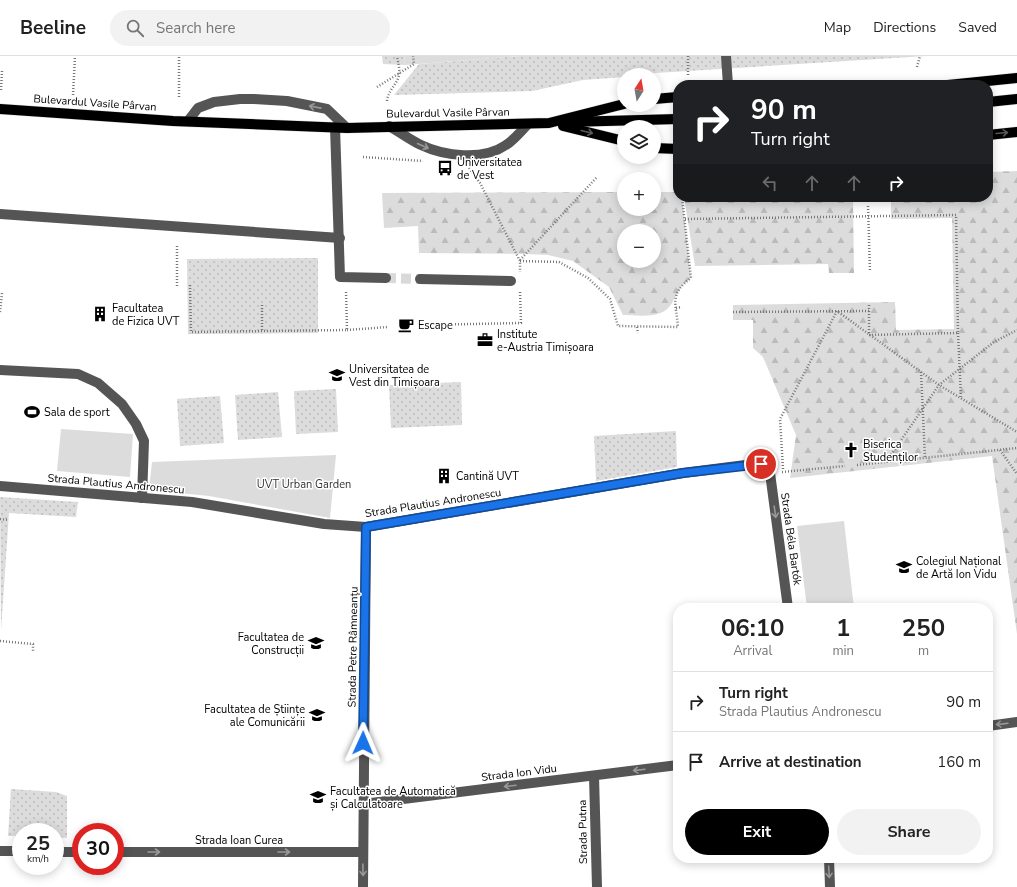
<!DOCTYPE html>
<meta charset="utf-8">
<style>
body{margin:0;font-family:"Nunito Sans",sans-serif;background:#f2f2f2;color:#222;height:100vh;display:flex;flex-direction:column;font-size:15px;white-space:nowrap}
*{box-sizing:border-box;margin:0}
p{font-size:13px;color:#767676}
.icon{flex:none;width:22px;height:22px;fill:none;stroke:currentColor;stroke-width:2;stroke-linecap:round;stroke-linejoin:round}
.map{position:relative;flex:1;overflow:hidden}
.panel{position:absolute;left:673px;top:547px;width:320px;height:260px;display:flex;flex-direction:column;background:#fff;border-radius:16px;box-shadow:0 2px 10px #0003}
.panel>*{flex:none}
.guide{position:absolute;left:673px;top:24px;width:320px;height:122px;border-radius:16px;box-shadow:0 2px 10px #0003;background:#202124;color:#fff;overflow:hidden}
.needle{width:26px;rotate:11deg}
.buttons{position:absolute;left:617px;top:12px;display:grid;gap:8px}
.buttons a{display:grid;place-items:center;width:44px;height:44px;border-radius:50%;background:#fff;box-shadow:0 2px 10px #0003;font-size:20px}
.speed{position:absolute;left:12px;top:767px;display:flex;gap:8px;font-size:20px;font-weight:700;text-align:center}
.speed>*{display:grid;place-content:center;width:52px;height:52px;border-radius:50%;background:#fff;box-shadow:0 2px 10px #0003;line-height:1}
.speed small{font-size:10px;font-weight:400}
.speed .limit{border:6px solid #d22;background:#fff;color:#111}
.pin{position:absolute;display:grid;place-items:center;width:34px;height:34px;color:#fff;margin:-17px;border:2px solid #fff;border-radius:50%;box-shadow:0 1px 4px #0007}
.me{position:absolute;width:44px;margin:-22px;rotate:1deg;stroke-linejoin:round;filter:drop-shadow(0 0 3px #0008)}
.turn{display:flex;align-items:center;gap:14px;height:84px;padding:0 12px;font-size:18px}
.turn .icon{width:52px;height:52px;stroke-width:2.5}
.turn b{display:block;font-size:28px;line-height:34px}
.lanes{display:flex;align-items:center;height:38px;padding:0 12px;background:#0003;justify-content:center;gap:20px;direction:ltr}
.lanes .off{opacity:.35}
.eta{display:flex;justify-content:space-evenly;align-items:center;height:68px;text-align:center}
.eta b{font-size:24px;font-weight:700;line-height:28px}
.cta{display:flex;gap:8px;margin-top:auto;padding:8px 12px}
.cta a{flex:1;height:46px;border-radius:24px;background:#000;color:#fff;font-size:16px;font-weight:700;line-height:46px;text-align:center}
.cta a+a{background:#f2f2f2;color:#222}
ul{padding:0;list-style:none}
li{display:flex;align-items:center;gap:12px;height:60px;padding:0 12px;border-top:1px solid #e0e0e0}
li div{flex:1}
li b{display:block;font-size:15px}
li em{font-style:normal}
header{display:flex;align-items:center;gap:24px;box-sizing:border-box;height:56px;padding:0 20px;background:#fff;border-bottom:1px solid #e0e0e0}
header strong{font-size:19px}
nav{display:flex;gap:22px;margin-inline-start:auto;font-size:14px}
.search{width:280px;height:36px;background:#f2f2f2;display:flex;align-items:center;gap:10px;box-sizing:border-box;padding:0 14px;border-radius:22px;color:#767676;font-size:15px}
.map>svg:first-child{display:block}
.grass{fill:url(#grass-dots)}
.forest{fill:url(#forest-firs);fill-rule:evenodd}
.garden{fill:#dcdcdc}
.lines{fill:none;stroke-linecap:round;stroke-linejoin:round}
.minor-tunnel{stroke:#d9d9d9;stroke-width:10;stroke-dasharray:10 5;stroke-linecap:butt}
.major-casing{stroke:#dbdbdb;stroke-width:11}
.path{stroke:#777;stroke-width:2.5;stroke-dasharray:1 2;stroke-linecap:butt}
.minor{stroke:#555;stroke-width:10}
.major{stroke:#000;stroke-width:10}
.oneway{stroke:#999}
.oneway2{stroke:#595959}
.route-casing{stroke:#114b97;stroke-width:10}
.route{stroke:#1a73e8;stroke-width:7}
.labels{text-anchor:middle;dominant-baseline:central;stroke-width:3;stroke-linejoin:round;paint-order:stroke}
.street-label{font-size:11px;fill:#000;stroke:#fff}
.poi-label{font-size:11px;fill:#000;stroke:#fff;text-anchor:start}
.park-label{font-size:11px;fill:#333;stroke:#fff}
</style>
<header>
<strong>Beeline</strong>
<div class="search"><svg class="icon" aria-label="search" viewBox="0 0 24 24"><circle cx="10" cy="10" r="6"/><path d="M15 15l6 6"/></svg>Search here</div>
<nav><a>Map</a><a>Directions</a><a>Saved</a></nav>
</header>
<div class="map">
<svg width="1017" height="831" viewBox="0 0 1017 831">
<defs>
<pattern id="grass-dots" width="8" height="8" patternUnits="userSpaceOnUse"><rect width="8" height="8" fill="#dcdcdc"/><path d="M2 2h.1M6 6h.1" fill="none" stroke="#bbb" stroke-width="1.8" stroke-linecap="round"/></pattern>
<pattern id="forest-firs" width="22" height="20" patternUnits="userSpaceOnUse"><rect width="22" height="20" fill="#dcdcdc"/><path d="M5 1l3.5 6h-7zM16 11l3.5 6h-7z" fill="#bbb"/></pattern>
</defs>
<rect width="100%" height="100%" fill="#fff"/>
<!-- grass -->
<g class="grass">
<path d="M382,0H404L405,9L383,8Z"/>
<path d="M520,0H926L624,19V21L583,24L532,35L394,39L419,8Z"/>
<path d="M318,202V277L188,278L187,203Z"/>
<path d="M461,326L462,369L391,372L389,329Z"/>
<path d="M336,333L338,376L296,378L294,335Z"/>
<path d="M278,336L282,381L238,384L235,339Z"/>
<path d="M220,340L224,387L180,390L177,343Z"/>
<path d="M676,375L677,411L596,425L594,380Z"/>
<path d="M0,441L78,446L76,461L9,457L1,574Z"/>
<path d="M11,733L56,736L67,740V782L55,781V776H21V780H8Z"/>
</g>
<!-- forest -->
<g class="forest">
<path d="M1017,115V578L992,400L790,422L796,379L763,301L753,292V264H733V249L895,246L896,274L954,273L952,162L891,163V141H988V116Z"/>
<path d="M624,136V153H654V136H678V141H682L691,222C679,231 679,235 672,247C663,264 639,259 623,259L609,231L573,205L548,199L526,198L419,197L418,170L384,172L382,137ZM624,175H654V205H624Z"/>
<path d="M684,141H853L854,217H829L828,208L695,210Z"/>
</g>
<!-- garden -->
<g class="garden">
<path d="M404,0H520L405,9Z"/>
<path d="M61,373L133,378L130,421L57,415Z"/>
<path d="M336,399L330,462L209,440L149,434L152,406Z"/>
<path d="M844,465L854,552H807L797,470Z"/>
</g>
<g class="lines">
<!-- minor-tunnel -->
<path class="minor-tunnel" d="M386,222L420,223"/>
<defs>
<g id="major">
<path d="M948,29L1017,22"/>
<path d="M654,43L678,41"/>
<path d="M988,46L1017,43"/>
<path d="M0,53L173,65L347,72L549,67L624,48"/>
<path d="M569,66L678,63"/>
<path d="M563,70L624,85"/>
<path d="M988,79L1017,76"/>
<path d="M654,92L678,93"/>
</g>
</defs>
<!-- major casing -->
<use href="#major" class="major-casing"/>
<!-- path -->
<g class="path">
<path d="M688,0V20"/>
<path d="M917,11L920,0"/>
<path d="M377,31L414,8L413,0"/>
<path d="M1,34L2,15"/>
<path d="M73,39L75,0"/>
<path d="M179,41V0"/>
<path d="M387,45C388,34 397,29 399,19C400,13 398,6 397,0"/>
<path d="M363,101L423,105"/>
<path d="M469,112L480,127L520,205V216"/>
<path d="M868,150L870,216"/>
<path d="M685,163L956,159L958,277L869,279V247"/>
<path d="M177,190V230"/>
<path d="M520,204L597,121"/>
<path d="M520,205L559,206L588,222L610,243L618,270L678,271C676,247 669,238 691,222L682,141"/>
<path d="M190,229L191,276L347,274L346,235"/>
<path d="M676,252L682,251"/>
<path d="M0,256L2,237"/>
<path d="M733,256L869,255"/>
<path d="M422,269L521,267L520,235"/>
<path d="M637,271L638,277"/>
<path d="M262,274V247"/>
<path d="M347,274L388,271"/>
<path d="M958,277L961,342"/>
<path d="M921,316L925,402"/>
<path d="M1000,394L1017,418"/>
<path d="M886,406L939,329L994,286L1017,274"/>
<path d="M857,409L1017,392"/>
<path d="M783,413L780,363L837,255L939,329L1017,376"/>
<path d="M782,416L845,410"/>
<path d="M0,463L8,464"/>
<path d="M0,585L33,588V595"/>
</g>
<!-- minor -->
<g class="minor">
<path d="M726,0L728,29"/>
<path d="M188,65L198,52L214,46L240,43H254L287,45L327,53L347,72"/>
<path d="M389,70C400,76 410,84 421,89C444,100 483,105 506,89C514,84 521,75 528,68"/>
<path d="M335,71L340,221L386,222"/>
<path d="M0,158L340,182"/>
<path d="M420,223L511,225"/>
<path d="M0,314L78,318L98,327L122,348L136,368L144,385L142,442"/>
<path d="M0,430L192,446L324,468L366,471L683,417L761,407L770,417L788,552"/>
<path d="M988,670L1017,666"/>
<path d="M594,720L597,831"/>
<path d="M363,748L678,709"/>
<path d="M0,795H21"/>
<path d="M55,796H81"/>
<path d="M115,796H362"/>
<path d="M829,802L830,831"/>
<path d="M363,831L366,471"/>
</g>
<!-- major -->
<use href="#major" class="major"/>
</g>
<!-- one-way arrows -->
<defs><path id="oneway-shaft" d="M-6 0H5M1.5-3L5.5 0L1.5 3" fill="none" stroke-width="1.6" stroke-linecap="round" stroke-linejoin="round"/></defs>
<g class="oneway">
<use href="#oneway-shaft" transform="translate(315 51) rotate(-169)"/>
<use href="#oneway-shaft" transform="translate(423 90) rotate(24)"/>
<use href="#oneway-shaft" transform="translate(775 456) rotate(82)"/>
<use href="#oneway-shaft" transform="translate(1002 668) rotate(173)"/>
<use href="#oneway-shaft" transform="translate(639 714) rotate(173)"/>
<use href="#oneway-shaft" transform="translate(510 730) rotate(173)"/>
<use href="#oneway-shaft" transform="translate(154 796)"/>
<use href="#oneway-shaft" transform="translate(284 796)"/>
<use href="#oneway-shaft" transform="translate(363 814) rotate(89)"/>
<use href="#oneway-shaft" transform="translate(829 816) rotate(87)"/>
</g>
<g class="oneway2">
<use href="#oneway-shaft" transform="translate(587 76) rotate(14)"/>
<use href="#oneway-shaft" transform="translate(1002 77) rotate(-5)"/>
</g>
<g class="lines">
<defs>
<path id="route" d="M363,687L366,471L683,417L761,408"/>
</defs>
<!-- route casing -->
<use href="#route" class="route-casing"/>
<!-- route -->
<use href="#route" class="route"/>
</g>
<!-- icons -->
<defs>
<symbol id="bus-bare" viewBox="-9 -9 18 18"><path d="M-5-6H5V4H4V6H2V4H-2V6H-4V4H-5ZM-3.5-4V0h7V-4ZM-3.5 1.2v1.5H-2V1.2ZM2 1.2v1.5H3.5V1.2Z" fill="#000" stroke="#fff" stroke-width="2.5" paint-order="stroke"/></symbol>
<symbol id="building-bare" viewBox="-9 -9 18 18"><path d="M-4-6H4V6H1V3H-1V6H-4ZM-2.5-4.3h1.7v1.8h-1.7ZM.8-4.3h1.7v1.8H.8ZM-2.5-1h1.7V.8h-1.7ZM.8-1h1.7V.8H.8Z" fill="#000" stroke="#fff" stroke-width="2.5" paint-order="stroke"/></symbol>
<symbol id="cafe-bare" viewBox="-9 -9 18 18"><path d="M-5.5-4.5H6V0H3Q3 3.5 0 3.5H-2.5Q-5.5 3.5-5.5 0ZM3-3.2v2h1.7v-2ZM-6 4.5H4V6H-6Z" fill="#000" stroke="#fff" stroke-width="2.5" paint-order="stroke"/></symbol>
<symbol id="office-bare" viewBox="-9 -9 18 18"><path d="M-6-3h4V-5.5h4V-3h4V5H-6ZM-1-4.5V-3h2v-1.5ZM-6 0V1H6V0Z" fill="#000" stroke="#fff" stroke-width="2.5" paint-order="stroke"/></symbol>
<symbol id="university-bare" viewBox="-9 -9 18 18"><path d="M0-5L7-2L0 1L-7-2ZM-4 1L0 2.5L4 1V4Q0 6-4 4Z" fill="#000" stroke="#fff" stroke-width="2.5" paint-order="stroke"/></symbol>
<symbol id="stadium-bare" viewBox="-9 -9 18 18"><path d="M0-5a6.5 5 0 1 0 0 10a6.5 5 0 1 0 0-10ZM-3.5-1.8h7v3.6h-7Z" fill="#000" stroke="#fff" stroke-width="2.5" paint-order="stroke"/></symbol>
<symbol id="church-bare" viewBox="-9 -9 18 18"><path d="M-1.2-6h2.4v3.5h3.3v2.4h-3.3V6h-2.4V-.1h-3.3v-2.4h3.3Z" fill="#000" stroke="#fff" stroke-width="2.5" paint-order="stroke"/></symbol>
<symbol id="school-bare" viewBox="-9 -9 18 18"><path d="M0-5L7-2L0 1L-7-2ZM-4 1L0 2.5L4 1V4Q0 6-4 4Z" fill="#000" stroke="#fff" stroke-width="2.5" paint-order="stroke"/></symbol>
</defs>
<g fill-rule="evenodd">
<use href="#bus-bare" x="434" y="101" width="22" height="22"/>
<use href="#building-bare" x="89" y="247" width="22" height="22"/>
<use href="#cafe-bare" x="395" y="258" width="22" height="22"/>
<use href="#office-bare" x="474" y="273" width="22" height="22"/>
<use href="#university-bare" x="326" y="308" width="22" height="22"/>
<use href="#stadium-bare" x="21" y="345" width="22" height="22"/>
<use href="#church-bare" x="840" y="383" width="22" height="22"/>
<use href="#building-bare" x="433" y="409" width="22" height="22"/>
<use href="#school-bare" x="893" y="500" width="22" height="22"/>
<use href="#university-bare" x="305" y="576" width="22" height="22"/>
<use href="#university-bare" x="306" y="648" width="22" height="22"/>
<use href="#university-bare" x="307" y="730" width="22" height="22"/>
</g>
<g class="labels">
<!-- street labels -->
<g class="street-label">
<text transform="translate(95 47) rotate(4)">Bulevardul Vasile Pârvan</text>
<text transform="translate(448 57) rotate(-1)">Bulevardul Vasile Pârvan</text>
<text transform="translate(116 428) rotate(5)">Strada Plautius Andronescu</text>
<text transform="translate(433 447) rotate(-9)">Strada Plautius Andronescu</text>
<text transform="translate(791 483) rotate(82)">Strada Béla Bartók</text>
<text transform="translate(353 591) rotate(-89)">Strada Petre Râmneanțu</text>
<text transform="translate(519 717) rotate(-7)">Strada Ion Vidu</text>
<text transform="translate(583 776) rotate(-91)">Strada Putna</text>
<text x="239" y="784">Strada Ioan Curea</text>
</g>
<!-- poi labels -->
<g class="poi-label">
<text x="457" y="106">Universitatea<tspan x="457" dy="13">de Vest</tspan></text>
<text x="112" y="252">Facultatea<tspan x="112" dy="13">de Fizica UVT</tspan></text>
<text x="418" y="269">Escape</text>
<text x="497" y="278">Institute<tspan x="497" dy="13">e-Austria Timișoara</tspan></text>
<text x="349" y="313">Universitatea de<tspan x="349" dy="13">Vest din Timișoara</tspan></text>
<text x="44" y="356">Sala de sport</text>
<text x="863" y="388">Biserica<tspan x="863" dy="13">Studenților</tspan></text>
<text x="456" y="420">Cantină UVT</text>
<text x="916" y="505">Colegiul Național<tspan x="916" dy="13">de Artă Ion Vidu</tspan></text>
<text x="304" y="581" text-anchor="end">Facultatea de<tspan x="304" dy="13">Construcții</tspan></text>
<text x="305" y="653" text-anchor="end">Facultatea de Științe<tspan x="305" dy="13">ale Comunicării</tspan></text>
<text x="330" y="735">Facultatea de Automatică<tspan x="330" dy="13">și Calculatoare</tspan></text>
</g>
<!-- park labels -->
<g class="park-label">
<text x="304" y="428">UVT Urban Garden</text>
</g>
</g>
</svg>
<div class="buttons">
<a><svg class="needle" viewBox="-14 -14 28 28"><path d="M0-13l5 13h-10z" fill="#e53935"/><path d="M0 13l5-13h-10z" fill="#767676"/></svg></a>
<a><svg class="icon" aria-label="layers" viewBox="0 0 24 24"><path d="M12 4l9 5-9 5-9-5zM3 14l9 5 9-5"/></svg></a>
<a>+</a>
<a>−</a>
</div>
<div class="speed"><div>25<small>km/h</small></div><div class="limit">30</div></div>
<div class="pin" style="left:761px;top:408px;background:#d93025"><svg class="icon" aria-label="arrive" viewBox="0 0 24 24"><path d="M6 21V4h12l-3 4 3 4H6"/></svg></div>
<svg class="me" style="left:363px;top:687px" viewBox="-20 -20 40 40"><path d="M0-17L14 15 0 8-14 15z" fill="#1a73e8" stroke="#fff" stroke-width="4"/></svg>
<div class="guide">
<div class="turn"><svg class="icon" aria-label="right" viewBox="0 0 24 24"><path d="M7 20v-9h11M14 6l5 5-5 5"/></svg><div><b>90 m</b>Turn right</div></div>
<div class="lanes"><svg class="icon off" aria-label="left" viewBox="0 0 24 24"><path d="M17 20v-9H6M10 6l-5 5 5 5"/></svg><svg class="icon off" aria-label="ahead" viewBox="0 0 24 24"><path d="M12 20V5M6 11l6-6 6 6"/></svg><svg class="icon off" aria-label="ahead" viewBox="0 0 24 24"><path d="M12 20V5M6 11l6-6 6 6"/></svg><svg class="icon" aria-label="right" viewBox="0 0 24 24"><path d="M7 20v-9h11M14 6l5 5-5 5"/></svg></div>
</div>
<section class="panel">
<div class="eta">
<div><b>06:10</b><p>Arrival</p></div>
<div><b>1</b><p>min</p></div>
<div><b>250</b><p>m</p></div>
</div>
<ul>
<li><svg class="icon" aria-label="right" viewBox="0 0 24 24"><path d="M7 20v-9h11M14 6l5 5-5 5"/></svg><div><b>Turn right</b><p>Strada Plautius Andronescu</p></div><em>90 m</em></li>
<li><svg class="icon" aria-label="arrive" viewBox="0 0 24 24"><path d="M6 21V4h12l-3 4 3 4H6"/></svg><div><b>Arrive at destination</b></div><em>160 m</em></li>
</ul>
<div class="cta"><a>Exit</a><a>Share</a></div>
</section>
</div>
